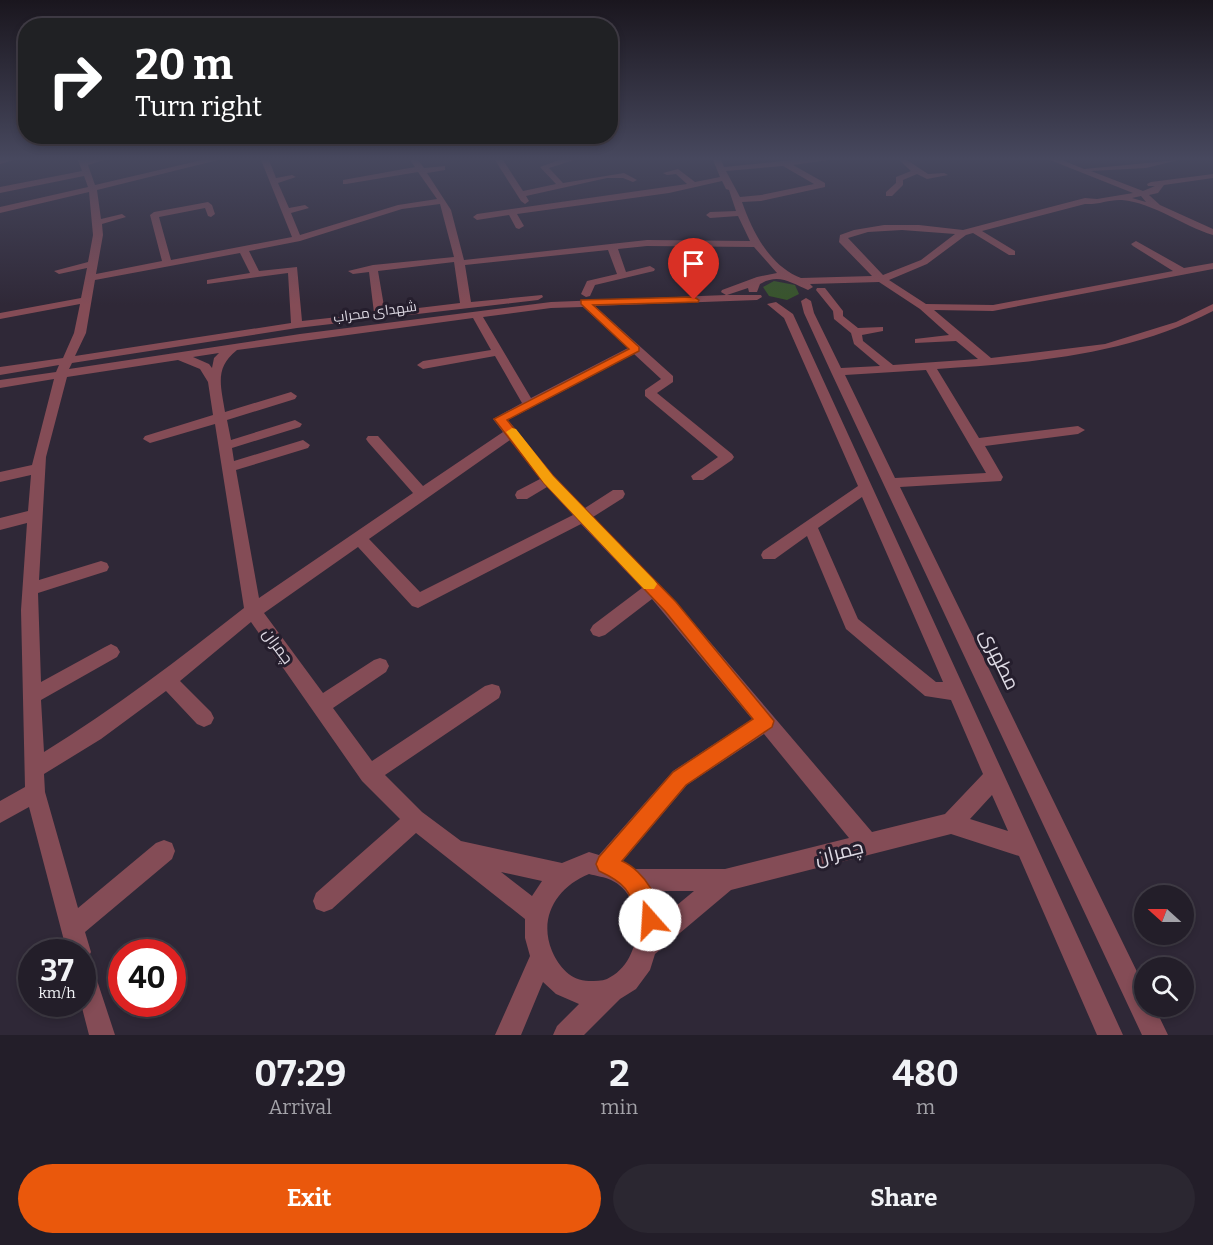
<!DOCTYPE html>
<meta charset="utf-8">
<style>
body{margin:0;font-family:Bitter,Cairo,serif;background:#2b2731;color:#f1f3f6;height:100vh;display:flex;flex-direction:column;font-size:22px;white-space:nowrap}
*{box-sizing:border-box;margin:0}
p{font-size:20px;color:#a3a2a8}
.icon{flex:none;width:33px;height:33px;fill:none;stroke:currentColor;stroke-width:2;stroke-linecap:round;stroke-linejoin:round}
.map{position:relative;height:1035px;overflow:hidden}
.panel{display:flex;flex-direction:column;background:#231e29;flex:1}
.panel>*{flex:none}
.banner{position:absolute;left:18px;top:18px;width:600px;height:126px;border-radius:24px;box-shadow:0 3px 9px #0003,0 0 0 2px #403c46;background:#202124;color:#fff;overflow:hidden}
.needle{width:39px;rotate:291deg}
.fabs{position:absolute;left:1134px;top:885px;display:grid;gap:12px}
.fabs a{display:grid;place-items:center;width:60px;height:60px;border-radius:50%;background:#231e29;box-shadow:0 3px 9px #0003,0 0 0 2px #403c46;font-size:30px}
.speed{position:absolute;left:18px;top:939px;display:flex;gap:12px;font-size:30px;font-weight:700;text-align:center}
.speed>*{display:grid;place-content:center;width:78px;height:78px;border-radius:50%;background:#231e29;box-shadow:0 3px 9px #0003,0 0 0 2px #403c46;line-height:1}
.speed small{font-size:15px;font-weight:400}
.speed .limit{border:9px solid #d22;background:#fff;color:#111}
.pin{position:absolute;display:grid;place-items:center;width:51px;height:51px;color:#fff;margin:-62px -26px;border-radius:50% 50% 50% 0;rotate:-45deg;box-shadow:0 0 6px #0007}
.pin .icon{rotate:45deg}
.me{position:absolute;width:66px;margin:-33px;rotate:341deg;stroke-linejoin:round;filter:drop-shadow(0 0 4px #0008)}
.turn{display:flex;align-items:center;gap:21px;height:126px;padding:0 18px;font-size:27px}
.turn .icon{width:78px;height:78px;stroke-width:2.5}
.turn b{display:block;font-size:42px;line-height:51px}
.eta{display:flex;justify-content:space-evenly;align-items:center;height:102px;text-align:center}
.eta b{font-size:36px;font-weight:700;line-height:42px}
.button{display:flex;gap:12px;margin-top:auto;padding:12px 18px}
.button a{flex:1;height:69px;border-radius:36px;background:#ea580c;color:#fff;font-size:24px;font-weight:700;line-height:69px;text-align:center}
.button a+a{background:#2b2731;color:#f1f3f6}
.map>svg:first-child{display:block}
.green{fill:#38552b}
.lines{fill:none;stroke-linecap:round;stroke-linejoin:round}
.minor{fill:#844c56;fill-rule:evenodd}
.route{fill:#ea580c;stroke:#983908;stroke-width:1.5}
.slow{fill:#f59e0b}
.labels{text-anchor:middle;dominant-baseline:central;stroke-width:6;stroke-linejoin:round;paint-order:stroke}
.far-street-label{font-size:14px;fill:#ddd9e3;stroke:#251e2d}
.street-label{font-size:16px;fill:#ddd9e3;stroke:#251e2d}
.near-street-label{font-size:20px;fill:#ddd9e3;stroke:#251e2d}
</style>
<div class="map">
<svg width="1213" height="1035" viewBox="0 0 1213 1035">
<rect width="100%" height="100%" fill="#2f2837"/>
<!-- green -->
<path class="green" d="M774,281L795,285L799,294L787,300L769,296L763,287Z"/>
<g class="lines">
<!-- minor -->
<g class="minor">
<path d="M0,160H14L0,164Z"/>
<path d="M78,160H104L88,165L95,185L202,160H218L97,190L101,219L122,214L126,217L102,224L103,235L96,274L162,261L150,215L154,212L208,202L212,205L215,214L211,217L208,216L205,208L159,217L171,260L292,237L261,160H269L276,178L292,175L296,177L278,183L289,208L305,205L309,208L291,213L300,235L398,205L437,199L418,172L346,184H343V180L415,167L410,160H418L424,168L445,166V170L427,173L451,210L464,260L647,240L750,241L738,216L710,218L706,215L710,212L736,211L729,190L726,189L722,181L669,193L517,214L524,226L519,229L516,228L509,215L477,220L473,217L477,214L687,184L676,174L667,175L663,173L678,169L695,182L720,177L713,160H721L724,167L793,160H828L793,165L825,183V187L761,201L742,202C753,233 770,266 801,278L872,276L839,242L840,235L854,230L884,225H919L963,230L1085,198L1097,199L1133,193L1050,160H1062L1084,169L1178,160L1146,168L1091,171L1143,191L1155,186H1148L1147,184L1151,182L1213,174V178L1164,185L1158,193L1149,195L1160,205L1213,229V235C1183,226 1154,203 1122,200C1110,199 1098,205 1085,204L982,231L1015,251V255H1009L973,233L966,235L927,264L889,280L926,304L993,305L1173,271L1133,246L1131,244L1136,241L1184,268L1213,263V269L993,311L934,310L991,358L1105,344L1176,322L1213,304V311C1128,355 1031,363 937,369L979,438L1078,426L1085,430L1078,434L985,446L1003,477L1001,481L900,487L1144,986V1006H1154L1168,1035H1142L831,372L804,313L801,301L806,298L811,301L814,313L841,368L880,366L854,344L851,333L834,319L833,311L816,290L817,288H825L843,311V316L858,328L883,327V331L862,335L863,341L893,365L978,359L956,341L915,343V339L949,335L920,309L879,282L810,284L813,287L808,290C791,283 779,273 760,284L757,292H749L748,288L727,295H761L762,297L757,300L595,306L673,376V382L657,393L732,454L734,457L732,460L703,480H693L691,476L718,457L645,396V390L661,379L634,354L508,420L554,476L585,508L613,490H623L625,494L623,498L593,517L676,602L872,832L945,814L983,774L951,700L925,696L846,629L807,536L775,559H763L761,555L763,551L858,486L784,318L767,304L776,302L793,314L1123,1035H1097L1019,856L951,834L731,890L655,954L650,970L636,989L620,999L584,1035H553L557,1026L579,1004L556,994L543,982L521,1035H495L530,956L525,938V919L416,833L332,909L324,912L316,909L313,901L316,893L400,819L362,781L251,622L180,681L211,712L214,718L211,724L204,727L197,724L166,691L101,739L44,774L45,792L78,908L156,843L164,840L172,843L175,851L172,859L85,932L91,952L89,956L115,1035H89L81,1004H82V952H67L29,807L0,823V801L25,787L21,610L27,523L0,530V518L28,511L31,475L0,482V472L32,465L54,379L0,388V380L56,372L59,365L0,375V367L63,358L74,333L80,304L0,319V313L81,298L87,268L59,274L54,271L88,262L93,235L89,192L0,213V207L88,187L84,176L0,193V187L82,171ZM783,166L814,184L761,195L740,197L726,171ZM1141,196L1146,202L1132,198ZM440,204L454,257L373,265L348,271L353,274L369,272L374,313L302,321L297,267L259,271L249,251L300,241L402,209ZM902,230L955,234L921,260L883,275L848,238L868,232ZM647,246L754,247L777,273L757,277L722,290L721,292L726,295L551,302L300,334L69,369L72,363L297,328L538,300L543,297L542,295L471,302L465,265L608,250L617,274L587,281L581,294L586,297L590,296L595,285L654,271L655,269L650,266L626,272L618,249ZM240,253L250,273L207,280V284L288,273L291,323L75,356L86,333L95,280ZM454,262L460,303L385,312L378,271ZM583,307L628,348L531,398L483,317L551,308ZM473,318L491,350L423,361L417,365L423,369L495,356L522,403L493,419L503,432L423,486L378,436H368L366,439L368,442L413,493L259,598L236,470L308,448L310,445L303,440L234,461L232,448L300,427L302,424L295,420L231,440L227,420L295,399L297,396L291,392L225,412C221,386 214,368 237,350ZM219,353L214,358L212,368L209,364L193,357ZM178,360L200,369L208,382L213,415L145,436L143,439L150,443L215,424L244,608C179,659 114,709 44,752L41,700L117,657L120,652L117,647L111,644L105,647L41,682L38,593L107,571L109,567L107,563L101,561L39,580L46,457L67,377ZM926,370L986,473L895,478L845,375ZM510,440L540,479L517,491L515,495L517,499H527L547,487L573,515L420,592L369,539ZM862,497L943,682H936L858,619L818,528ZM581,524L642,588L593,625L590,630L593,635L599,637L605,635L652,599L752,719L673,771L599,855L589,852L562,863L461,841L422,812L385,775L499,698L501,692L499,686L492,684L485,686L372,761L333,708L386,672L389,666L386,660L380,658L374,660L323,693L264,613L358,547L412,606L418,608ZM764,734L849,838L725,869H633L622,862L687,785ZM992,795L1008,831L970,819ZM501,872L542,881L532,896ZM589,874C596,876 605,877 611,880C649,898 643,963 607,979C602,981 595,981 589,981C571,981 559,967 552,951C538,917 557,887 589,874ZM650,891H694L659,920V912Z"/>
<path d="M495,160H503L523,191L556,184L540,167L559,160H574L549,168L563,183L624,173L637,180L633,182L623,178H607L526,196L529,201L525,204L521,201Z"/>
<path d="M899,160H907L928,174L944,173L948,175L927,179L917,174L903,180V185L892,196H886V192L896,183V177L911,171Z"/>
</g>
</g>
<!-- sky -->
<linearGradient id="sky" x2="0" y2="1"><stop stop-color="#1a161e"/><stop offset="0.52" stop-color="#47485e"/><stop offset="1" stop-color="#47485e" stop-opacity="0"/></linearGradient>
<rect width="1213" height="305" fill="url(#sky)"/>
<!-- route -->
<path class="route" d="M694,297L699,300L698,302L593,305L639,347V351L507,420L553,476L676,602L774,721L772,727L686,785L622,861C643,870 667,904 657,928L650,931L642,928C629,896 634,887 599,871L596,864L599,857L673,772L753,719L665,611L544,483L494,419L629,349L581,304V300Z"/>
<!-- slow -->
<path class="slow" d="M512,428L516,429L553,476L654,580L657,584L654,589H644L544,483L506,432Z"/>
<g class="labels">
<!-- far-street labels -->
<g class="far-street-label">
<text transform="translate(375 312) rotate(-8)">شهدای محراب</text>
</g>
<!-- street labels -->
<g class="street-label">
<text transform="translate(278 646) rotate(54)">چمران</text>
</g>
<!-- near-street labels -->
<g class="near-street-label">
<text transform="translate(1000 659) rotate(64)">مطهری</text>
<text transform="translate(839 852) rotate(-14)">چمران</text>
</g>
</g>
</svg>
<div class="fabs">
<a><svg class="needle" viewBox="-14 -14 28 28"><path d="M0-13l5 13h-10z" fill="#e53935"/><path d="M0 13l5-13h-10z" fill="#a3a2a8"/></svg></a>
<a><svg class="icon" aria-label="search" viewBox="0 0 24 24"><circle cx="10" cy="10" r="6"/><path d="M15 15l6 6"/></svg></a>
</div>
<div class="speed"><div>37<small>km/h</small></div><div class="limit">40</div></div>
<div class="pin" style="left:694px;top:300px;background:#d93025"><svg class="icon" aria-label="arrive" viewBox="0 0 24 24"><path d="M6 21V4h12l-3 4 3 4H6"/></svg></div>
<svg class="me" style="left:650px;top:920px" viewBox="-20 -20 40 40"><circle r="19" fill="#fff"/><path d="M0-13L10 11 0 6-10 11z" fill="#ea580c"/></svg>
<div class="banner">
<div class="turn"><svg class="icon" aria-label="right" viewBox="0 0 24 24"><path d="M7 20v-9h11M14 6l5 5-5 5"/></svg><div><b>20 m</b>Turn right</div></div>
</div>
</div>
<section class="panel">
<div class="eta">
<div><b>07:29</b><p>Arrival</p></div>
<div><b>2</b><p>min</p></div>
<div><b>480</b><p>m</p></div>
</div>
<div class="button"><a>Exit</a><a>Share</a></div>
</section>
